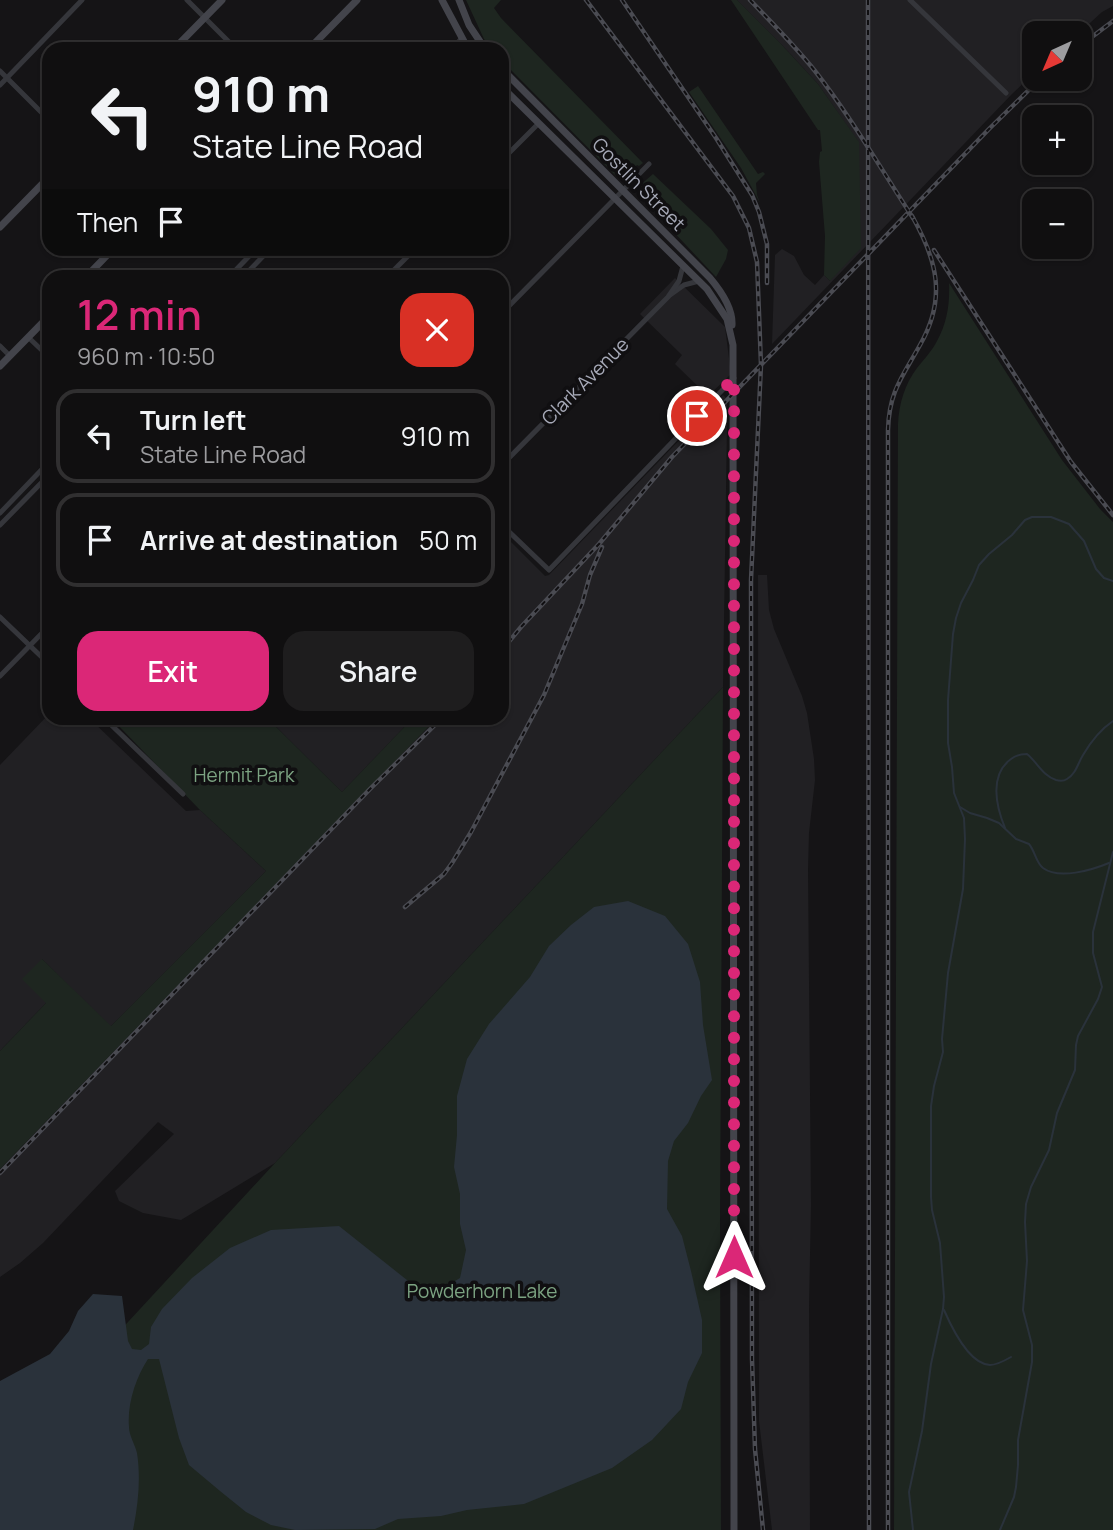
<!DOCTYPE html>
<meta charset="utf-8">
<style>
body{margin:0;font-family:Manrope,sans-serif;background:#1e1d1e;color:#f1f3f6;height:100vh;display:flex;flex-direction:column;font-size:26px;white-space:nowrap}
*{box-sizing:border-box;margin:0}
p{font-size:23px;color:#9c9c9f}
.icon{flex:none;width:38px;height:38px;fill:none;stroke:currentColor;stroke-width:2;stroke-linecap:round;stroke-linejoin:round}
.map{position:relative;flex:1;overflow:hidden}
.side{position:absolute;left:42px;top:270px;width:467px;height:455px;display:flex;flex-direction:column;background:#100f10;border-radius:21px;box-shadow:0 2px 5px #0004,0 0 0 2px #302f30}
.side>*{flex:none}
.hud{position:absolute;left:42px;top:42px;width:467px;height:214px;border-radius:21px;box-shadow:0 2px 5px #0004,0 0 0 2px #302f30;background:#100f10;color:#f1f3f6;overflow:hidden}
.needle{width:46px;rotate:224deg}
.fabs{position:absolute;left:1022px;top:21px;display:grid;gap:14px}
.fabs a{display:grid;place-items:center;width:70px;height:70px;border-radius:14px;background:#100f10;box-shadow:0 2px 5px #0004,0 0 0 2px #302f30;font-size:35px}
.pin{position:absolute;display:grid;place-items:center;width:60px;height:60px;color:#fff;margin:-30px;border:4px solid #fff;border-radius:50%;box-shadow:0 2px 7px #0007}
.me{position:absolute;width:77px;margin:-38px;rotate:0deg;stroke-linejoin:round;filter:drop-shadow(0 0 5px #0008)}
.turn{display:flex;align-items:center;gap:24px;height:147px;padding:0 35px;font-size:32px}
.turn .icon{width:91px;height:91px;stroke-width:2.5}
.turn b{display:block;font-size:49px;line-height:60px}
.then{display:flex;align-items:center;height:66px;padding:0 35px;background:#0003;gap:14px;font-size:26px}
.round{display:grid;place-items:center;flex:none;width:74px;height:74px;border-radius:21px;background:#1e1d1e}
.head{display:flex;align-items:center;justify-content:space-between;height:119px;padding:0 35px}
h1{font-size:42px;font-weight:600;line-height:52px;color:#db2777}
.primary-button{display:flex;gap:14px;margin-top:auto;padding:14px 35px}
.primary-button a{flex:1;height:80px;border-radius:21px;background:#db2777;color:#fff;font-size:28px;font-weight:600;line-height:80px;text-align:center}
.primary-button a+a{background:#1e1d1e;color:#f1f3f6}
ul{padding:0;list-style:none}
li{display:flex;align-items:center;gap:21px;height:94px;margin:0 14px 10px;padding:0 21px;border:4px solid #302f30;border-radius:21px}
li div{flex:1}
li b{display:block;font-size:26px}
li em{font-style:normal}
.map>svg:first-child{display:block}
.built{fill:#212023}
.green{fill:#1e2620}
.water{fill:#2a323b}
.lines{fill:none;stroke-linecap:round;stroke-linejoin:round}
.stream{stroke:#2a323b;stroke-width:2}
.street{stroke:#35363b;stroke-width:5}
.secondary{stroke:#43444b;stroke-width:7}
.rail-casing{stroke:#4a4b52;stroke-width:4.5}
.rail{stroke:#100f11;stroke-width:2;stroke-dasharray:5;stroke-linecap:butt}
.route{stroke:#db2777;stroke-width:12;stroke-dasharray:0 21.6}
.labels{text-anchor:middle;dominant-baseline:central;stroke-width:7;stroke-linejoin:round;paint-order:stroke}
.street-label{font-size:19px;fill:#a6a9b7;stroke:#100f11}
.park-label{font-size:19px;fill:#7ca382;stroke:#100f11}
</style>
<div class="map">
<svg width="1113" height="1530" viewBox="0 0 1113 1530">
<rect width="100%" height="100%" fill="#151416"/>
<!-- built -->
<g class="built">
<path d="M737,0H1113V6L1102,12L1079,33H1034V73L1012,94L772,344L775,255L782,249L794,256L804,275L815,285L824,275L830,281L859,143L818,84L781,44Z"/>
<path d="M675,278L725,327L731,374L708,396L675,364L682,355L640,314Z"/>
<path d="M723,395L727,399V425L723,687L275,1163L181,1220L143,1213L119,1201L115,1191L174,1134L158,1122L43,1243L20,1263L0,1277V1169L437,718H502V533L545,576L549,575Z"/>
<path d="M758,575H767L769,610L774,629L802,696L807,713L814,759L815,780L809,833L808,869L811,1204L809,1307L810,1530H772L759,1421Z"/>
<path d="M49,714V718H89L186,811L200,810L266,871L110,1027L42,959L46,1003L0,1051V765Z"/>
<path d="M267,718H413L342,792Z"/>
</g>
<!-- green -->
<g class="green">
<path d="M466,0H501L494,8L501,18L643,163L639,166L637,165L623,179L616,176L502,61V49H492L484,39Z"/>
<path d="M731,0H737L781,44L818,84L859,142L861,248L830,281L824,275L825,236L819,162L820,152L822,151L820,130H818Z"/>
<path d="M698,86L758,174L763,172L765,174L756,183L757,195L760,203L741,168L689,92Z"/>
<path d="M653,174L711,229L728,250L726,259L716,277L639,195L638,187Z"/>
<path d="M949,283L1062,460L1100,509L1113,522V1530H894L898,424C899,403 905,384 917,368C924,359 932,351 937,341C947,323 950,304 949,283Z"/>
<path d="M723,687L720,1222L721,1530H0V1452L30,1428L275,1163Z"/>
<path d="M115,718H267L342,792L413,718H437L0,1169V1051L46,1003L22,979L42,959L111,1026L266,871L200,810L115,722Z"/>
</g>
<!-- water -->
<path class="water" d="M628,901L665,916L688,944L700,982L703,1025L712,1080L701,1096L688,1123L674,1141L668,1161L667,1209L682,1236L691,1271L702,1320V1353L688,1382L681,1409L652,1440L612,1468L524,1504L467,1510L441,1516L398,1519L375,1529L295,1530L271,1525L246,1512L220,1491L189,1465L179,1438L159,1359H148C136,1377 127,1404 129,1427C129,1436 135,1444 137,1453C141,1479 138,1505 133,1530H0V1381L50,1354L69,1331L78,1311L93,1294L122,1296L128,1341L132,1349L141,1350L149,1344L151,1327L162,1309L192,1278L230,1248L271,1230L339,1226L412,1284L440,1290L460,1278L466,1250L460,1224V1194L454,1167L457,1135V1096L467,1059L489,1024L530,977L549,946L571,925L594,907Z"/>
<g class="lines">
<!-- stream -->
<g class="stream">
<path d="M960,807L970,813L987,818L999,823L1016,839L1029,844C1035,851 1036,863 1043,868C1059,880 1092,870 1109,863"/>
<path d="M1005,828C996,806 989,775 1011,759C1016,755 1020,754 1027,754C1037,762 1043,776 1056,780C1060,781 1064,781 1067,779C1076,774 1078,763 1083,755C1090,743 1101,729 1113,721"/>
<path d="M944,1310C951,1326 969,1364 990,1365C997,1365 1004,1361 1011,1357"/>
<path d="M913,1530L909,1492L922,1431L931,1364L943,1309L944,1297L940,1243L932,1210L931,1197V1106L934,1086L943,1052L942,1039L948,973L963,889L965,839L964,818L954,793L952,767L948,743V700L953,634L956,618L961,603L973,580L979,565L989,554L1012,535L1025,520L1032,517H1051L1069,524L1084,541L1096,569L1104,578L1113,581"/>
<path d="M1000,1530L1014,1497L1016,1487L1018,1465V1440L1032,1362V1345L1023,1310L1027,1261L1025,1222L1026,1204L1031,1187L1049,1150L1057,1113L1075,1070L1076,1045L1078,1036L1098,999L1102,987L1093,953V932L1113,852"/>
</g>
<!-- street -->
<g class="street">
<path d="M187,0L236,49"/>
<path d="M910,0L1006,93"/>
<path d="M452,49L462,38"/>
<path d="M0,71L49,120"/>
<path d="M0,85L82,0"/>
<path d="M502,160L539,123"/>
<path d="M230,276L257,248"/>
<path d="M244,276L271,248"/>
<path d="M388,276L416,248"/>
<path d="M670,295L684,285L699,281"/>
<path d="M502,313L649,164"/>
<path d="M28,337L49,357"/>
<path d="M0,346L10,356"/>
<path d="M502,465L668,297L679,281L683,266"/>
<path d="M0,513L49,462"/>
<path d="M0,525L49,475"/>
<path d="M502,525L549,570L734,378"/>
<path d="M0,617L49,664"/>
<path d="M0,676L49,626"/>
<path d="M104,718L183,794"/>
</g>
<!-- secondary -->
<g class="secondary">
<path d="M442,0L468,49"/>
<path d="M459,0L469,25L485,49"/>
<path d="M174,49L222,0"/>
<path d="M309,49L357,0"/>
<path d="M502,69L710,278C721,291 733,308 732,325"/>
<path d="M502,87L707,289L727,319L733,345L734,1530"/>
<path d="M0,227L49,177"/>
<path d="M87,276L114,248"/>
<path d="M0,366L49,316"/>
</g>
<defs>
<g id="rail">
<path d="M586,0L733,196L749,228L757,262L761,365L751,580L752,1359L755,1449L763,1530"/>
<path d="M622,0L716,138L752,195L759,212L767,244V283"/>
<path d="M750,0C772,23 795,46 815,71C851,117 881,169 913,218"/>
<path d="M868,0L869,1530"/>
<path d="M1080,46L1113,21"/>
<path d="M934,250L1071,462L1113,515"/>
<path d="M502,650L521,627L599,544L672,457L989,129L1040,79"/>
<path d="M405,907L444,874L452,863L471,832L544,695L582,604L590,575L602,547"/>
<path d="M0,1173L370,789L442,718"/>
<path d="M888,1530V430C889,391 903,376 920,345C947,298 937,260 912,216"/>
</g>
</defs>
<!-- rail casing -->
<use href="#rail" class="rail-casing"/>
<!-- rail -->
<use href="#rail" class="rail"/>
</g>
<g class="lines">
<!-- route -->
<path class="route" d="M697,416L734,378V1257"/>
</g>
<g class="labels">
<!-- street labels -->
<g class="street-label">
<text transform="translate(639 184) rotate(45)">Gostlin Street</text>
<text transform="translate(585 381) rotate(-45)">Clark Avenue</text>
</g>
<!-- park labels -->
<g class="park-label">
<text x="244" y="775">Hermit Park</text>
<text x="482" y="1291">Powderhorn Lake</text>
</g>
</g>
</svg>
<div class="fabs">
<a><svg class="needle" viewBox="-14 -14 28 28"><path d="M0-13l5 13h-10z" fill="#e53935"/><path d="M0 13l5-13h-10z" fill="#9c9c9f"/></svg></a>
<a>+</a>
<a>−</a>
</div>
<div class="pin" style="left:697px;top:416px;background:#d93025"><svg class="icon" aria-label="arrive" viewBox="0 0 24 24"><path d="M6 21V4h12l-3 4 3 4H6"/></svg></div>
<svg class="me" style="left:734px;top:1257px" viewBox="-20 -20 40 40"><path d="M0-17L14 15 0 8-14 15z" fill="#db2777" stroke="#fff" stroke-width="4"/></svg>
<div class="hud">
<div class="turn"><svg class="icon" aria-label="left" viewBox="0 0 24 24"><path d="M17 20v-9H6M10 6l-5 5 5 5"/></svg><div><b>910 m</b>State Line Road</div></div>
<div class="then">Then<svg class="icon" aria-label="arrive" viewBox="0 0 24 24"><path d="M6 21V4h12l-3 4 3 4H6"/></svg></div>
</div>
<section class="side">
<div class="head"><div><h1>12 min</h1><p>960 m · 10:50</p></div><a class="round" style="background:#d93025;color:#fff"><svg class="icon" aria-label="close" viewBox="0 0 24 24"><path d="M6 6l12 12M18 6L6 18"/></svg></a></div>
<ul>
<li><svg class="icon" aria-label="left" viewBox="0 0 24 24"><path d="M17 20v-9H6M10 6l-5 5 5 5"/></svg><div><b>Turn left</b><p>State Line Road</p></div><em>910 m</em></li>
<li><svg class="icon" aria-label="arrive" viewBox="0 0 24 24"><path d="M6 21V4h12l-3 4 3 4H6"/></svg><div><b>Arrive at destination</b></div><em>50 m</em></li>
</ul>
<div class="primary-button"><a>Exit</a><a>Share</a></div>
</section>
</div>
